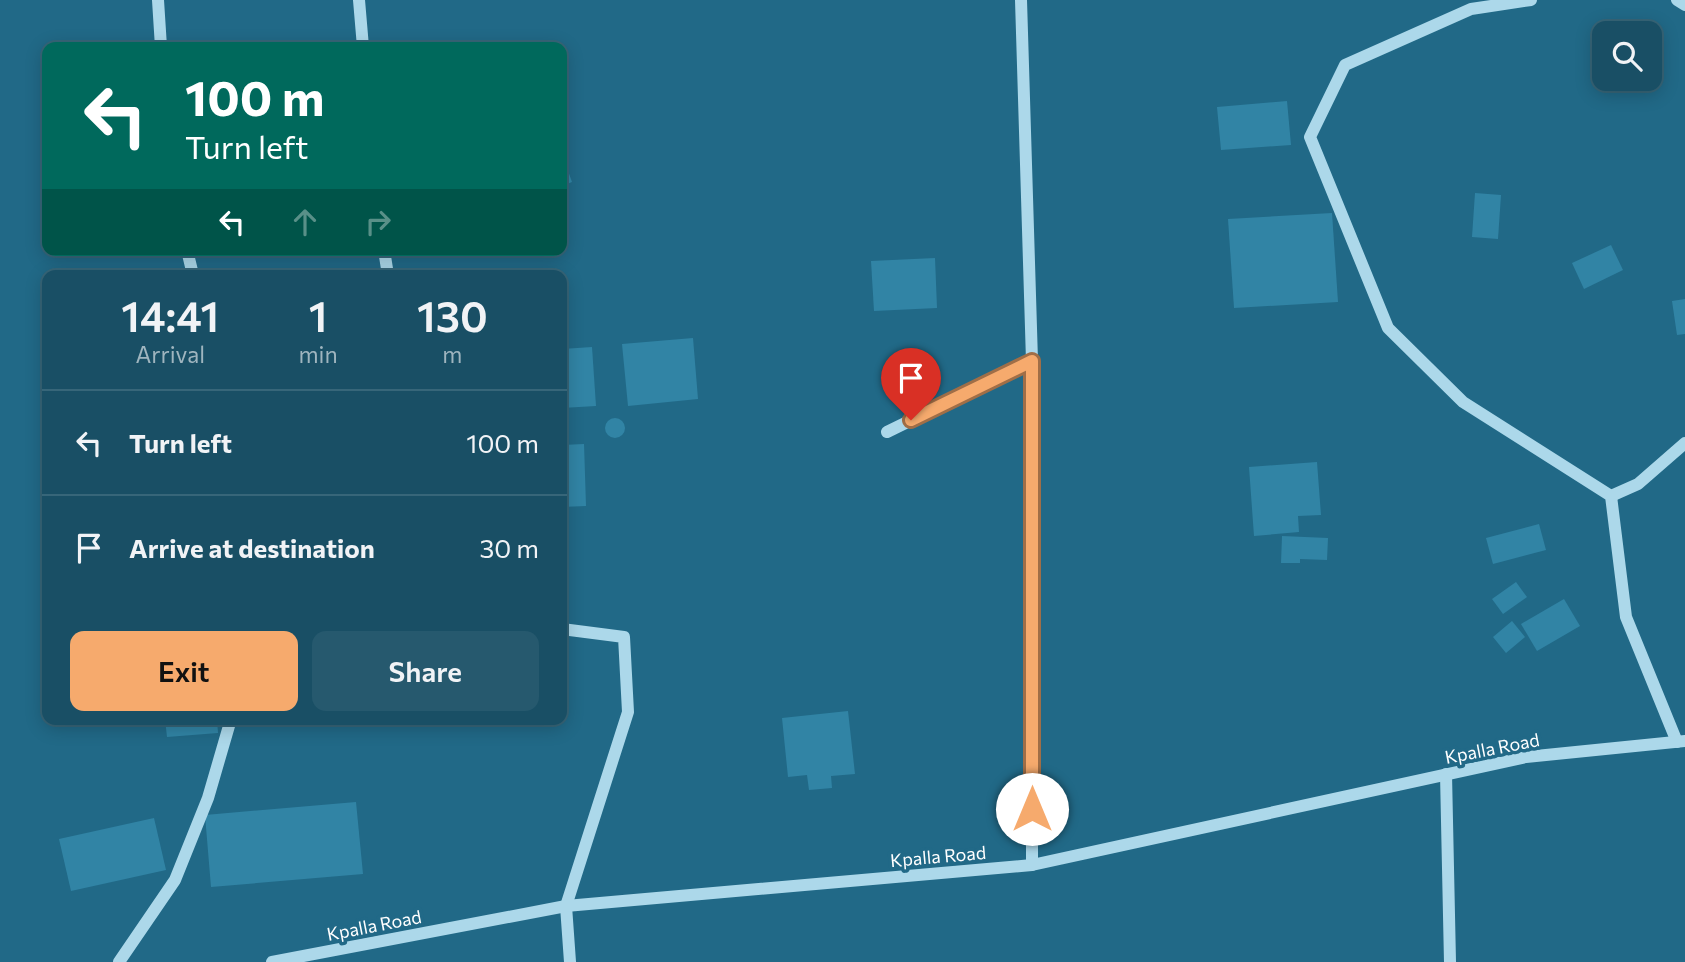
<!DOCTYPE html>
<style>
body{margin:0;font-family:Commissioner,sans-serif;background:#26596e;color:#f1f3f6;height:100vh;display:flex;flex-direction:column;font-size:26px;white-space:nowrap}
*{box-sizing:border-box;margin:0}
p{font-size:23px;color:#9fb5bf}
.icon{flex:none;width:38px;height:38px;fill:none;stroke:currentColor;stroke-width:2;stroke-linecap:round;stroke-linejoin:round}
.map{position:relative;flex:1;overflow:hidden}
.panel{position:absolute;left:42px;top:270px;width:525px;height:455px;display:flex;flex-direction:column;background:#194f65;border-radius:14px;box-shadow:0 4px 18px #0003,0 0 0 2px #376679}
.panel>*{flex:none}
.banner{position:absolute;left:42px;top:42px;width:525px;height:214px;border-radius:14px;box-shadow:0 4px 18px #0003,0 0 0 2px #376679;background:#00695c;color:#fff;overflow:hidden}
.controls{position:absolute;left:1592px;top:21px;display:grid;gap:14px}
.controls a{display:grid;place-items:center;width:70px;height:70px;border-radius:14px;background:#194f65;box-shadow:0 4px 18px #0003,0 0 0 2px #376679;font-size:35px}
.pin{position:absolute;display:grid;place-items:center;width:60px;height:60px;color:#fff;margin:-72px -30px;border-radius:50% 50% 50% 0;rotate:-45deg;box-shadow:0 0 7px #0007}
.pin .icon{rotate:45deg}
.me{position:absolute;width:77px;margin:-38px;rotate:0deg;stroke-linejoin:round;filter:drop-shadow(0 0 5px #0008)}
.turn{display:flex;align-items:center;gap:24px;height:147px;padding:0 28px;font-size:32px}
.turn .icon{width:91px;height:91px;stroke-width:2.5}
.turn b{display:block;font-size:49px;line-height:60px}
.lanes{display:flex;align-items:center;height:66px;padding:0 28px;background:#0003;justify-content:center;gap:35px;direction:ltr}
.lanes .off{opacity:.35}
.eta{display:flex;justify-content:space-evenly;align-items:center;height:119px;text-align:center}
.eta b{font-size:42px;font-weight:600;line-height:49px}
.cta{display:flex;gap:14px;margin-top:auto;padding:14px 28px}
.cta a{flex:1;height:80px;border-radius:14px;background:#f6aa6d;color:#111;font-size:28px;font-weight:600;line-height:80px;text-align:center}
.cta a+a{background:#26596e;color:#f1f3f6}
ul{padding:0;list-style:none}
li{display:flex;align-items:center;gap:21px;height:105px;padding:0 28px;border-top:2px solid #376679}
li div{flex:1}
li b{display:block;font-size:26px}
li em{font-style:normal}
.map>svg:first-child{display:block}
.building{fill:#3184a5}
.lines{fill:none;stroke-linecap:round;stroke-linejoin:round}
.minor{stroke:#acd8ea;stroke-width:12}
.route-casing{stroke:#a06e47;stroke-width:18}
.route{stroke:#f6aa6d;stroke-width:12}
.labels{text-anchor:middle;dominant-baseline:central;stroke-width:7;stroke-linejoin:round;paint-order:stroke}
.street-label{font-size:18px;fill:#fff;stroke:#216987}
</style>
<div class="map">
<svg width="1685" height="962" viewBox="0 0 1685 962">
<rect width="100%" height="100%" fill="#216987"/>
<!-- building -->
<g class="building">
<path d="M1287,101L1291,145L1221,150L1217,107Z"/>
<path d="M562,154L572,182L562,186Z"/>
<path d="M1475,193L1501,195L1498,239L1472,237Z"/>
<path d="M1332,213L1338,302L1234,308L1228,219Z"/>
<path d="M1611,245L1623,270L1584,289L1572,263Z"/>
<path d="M935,258L937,308L874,311L871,261Z"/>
<path d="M1685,299V334L1677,335L1672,301Z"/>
<path d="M693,338L698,399L628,406L622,344Z"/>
<path d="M592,347L596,406L562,408V349Z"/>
<circle cx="615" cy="428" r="10"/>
<path d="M584,444L586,506L562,507V445Z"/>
<path d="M1317,462L1321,515L1298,516L1299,532L1254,536L1249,467Z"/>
<path d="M1539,524L1546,550L1493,564L1486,538Z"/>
<path d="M1282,536L1328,538L1327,560L1300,559V563H1281Z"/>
<path d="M1516,582L1527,597L1503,614L1492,599Z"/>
<path d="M1564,599L1580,626L1537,651L1521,624Z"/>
<path d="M1512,621L1525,637L1506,653L1493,637Z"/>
<path d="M848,711L855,774L831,776L832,788L809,790L807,775L788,777L782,718Z"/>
<path d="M165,719H217L218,733L167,737Z"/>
<path d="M356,802L363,874L211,887L205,815Z"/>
<path d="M154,818L166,870L71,891L59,839Z"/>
</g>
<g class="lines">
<!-- minor -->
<g class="minor">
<path d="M158,0L161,47"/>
<path d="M359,0L363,47"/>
<path d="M1021,0L1032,361V865"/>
<path d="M1531,0L1471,9L1345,65L1310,137L1388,328L1463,402L1611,496L1626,617L1677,742"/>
<path d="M1677,0L1685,5"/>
<path d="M187,250L193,275"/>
<path d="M384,250L388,275"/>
<path d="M887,432L1032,361"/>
<path d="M1611,496L1638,484L1685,443"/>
<path d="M562,629L624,637L628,712L566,906L570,962"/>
<path d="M1446,774L1450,962"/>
<path d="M119,962L175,880L208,798L231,719"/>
<path d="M272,962L566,906L1032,865L1526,757L1685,741"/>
</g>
</g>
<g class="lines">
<defs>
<path id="route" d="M911,420L1032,361V809"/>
</defs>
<!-- route casing -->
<use href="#route" class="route-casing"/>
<!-- route -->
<use href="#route" class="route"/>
</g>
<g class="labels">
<!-- street labels -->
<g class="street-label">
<text transform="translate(1492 748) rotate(-11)">Kpalla Road</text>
<text transform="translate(938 856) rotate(-5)">Kpalla Road</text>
<text transform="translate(374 925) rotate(-11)">Kpalla Road</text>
</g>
</g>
</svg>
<div class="controls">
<a><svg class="icon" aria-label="search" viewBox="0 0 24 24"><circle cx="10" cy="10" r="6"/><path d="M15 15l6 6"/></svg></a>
</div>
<div class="pin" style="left:911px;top:420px;background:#d93025"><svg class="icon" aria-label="arrive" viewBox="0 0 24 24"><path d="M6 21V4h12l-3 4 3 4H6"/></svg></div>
<svg class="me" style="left:1032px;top:809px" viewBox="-20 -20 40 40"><circle r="19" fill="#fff"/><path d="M0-13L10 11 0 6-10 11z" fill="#f6aa6d"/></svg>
<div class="banner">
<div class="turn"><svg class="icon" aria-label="left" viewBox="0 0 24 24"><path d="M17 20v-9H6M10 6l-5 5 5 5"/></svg><div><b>100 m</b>Turn left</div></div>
<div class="lanes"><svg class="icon" aria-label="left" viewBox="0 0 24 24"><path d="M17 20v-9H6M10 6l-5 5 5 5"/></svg><svg class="icon off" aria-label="ahead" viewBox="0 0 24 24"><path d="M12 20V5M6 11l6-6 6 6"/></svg><svg class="icon off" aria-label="right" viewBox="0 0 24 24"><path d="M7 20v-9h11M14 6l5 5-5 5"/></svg></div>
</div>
<section class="panel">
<div class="eta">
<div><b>14:41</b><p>Arrival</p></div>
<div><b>1</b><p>min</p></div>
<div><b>130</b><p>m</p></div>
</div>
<ul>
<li><svg class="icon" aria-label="left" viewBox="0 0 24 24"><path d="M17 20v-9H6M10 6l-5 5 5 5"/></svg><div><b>Turn left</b></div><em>100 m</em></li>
<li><svg class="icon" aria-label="arrive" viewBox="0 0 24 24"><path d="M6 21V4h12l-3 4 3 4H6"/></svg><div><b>Arrive at destination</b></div><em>30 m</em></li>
</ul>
<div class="cta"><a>Exit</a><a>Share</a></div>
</section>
</div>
